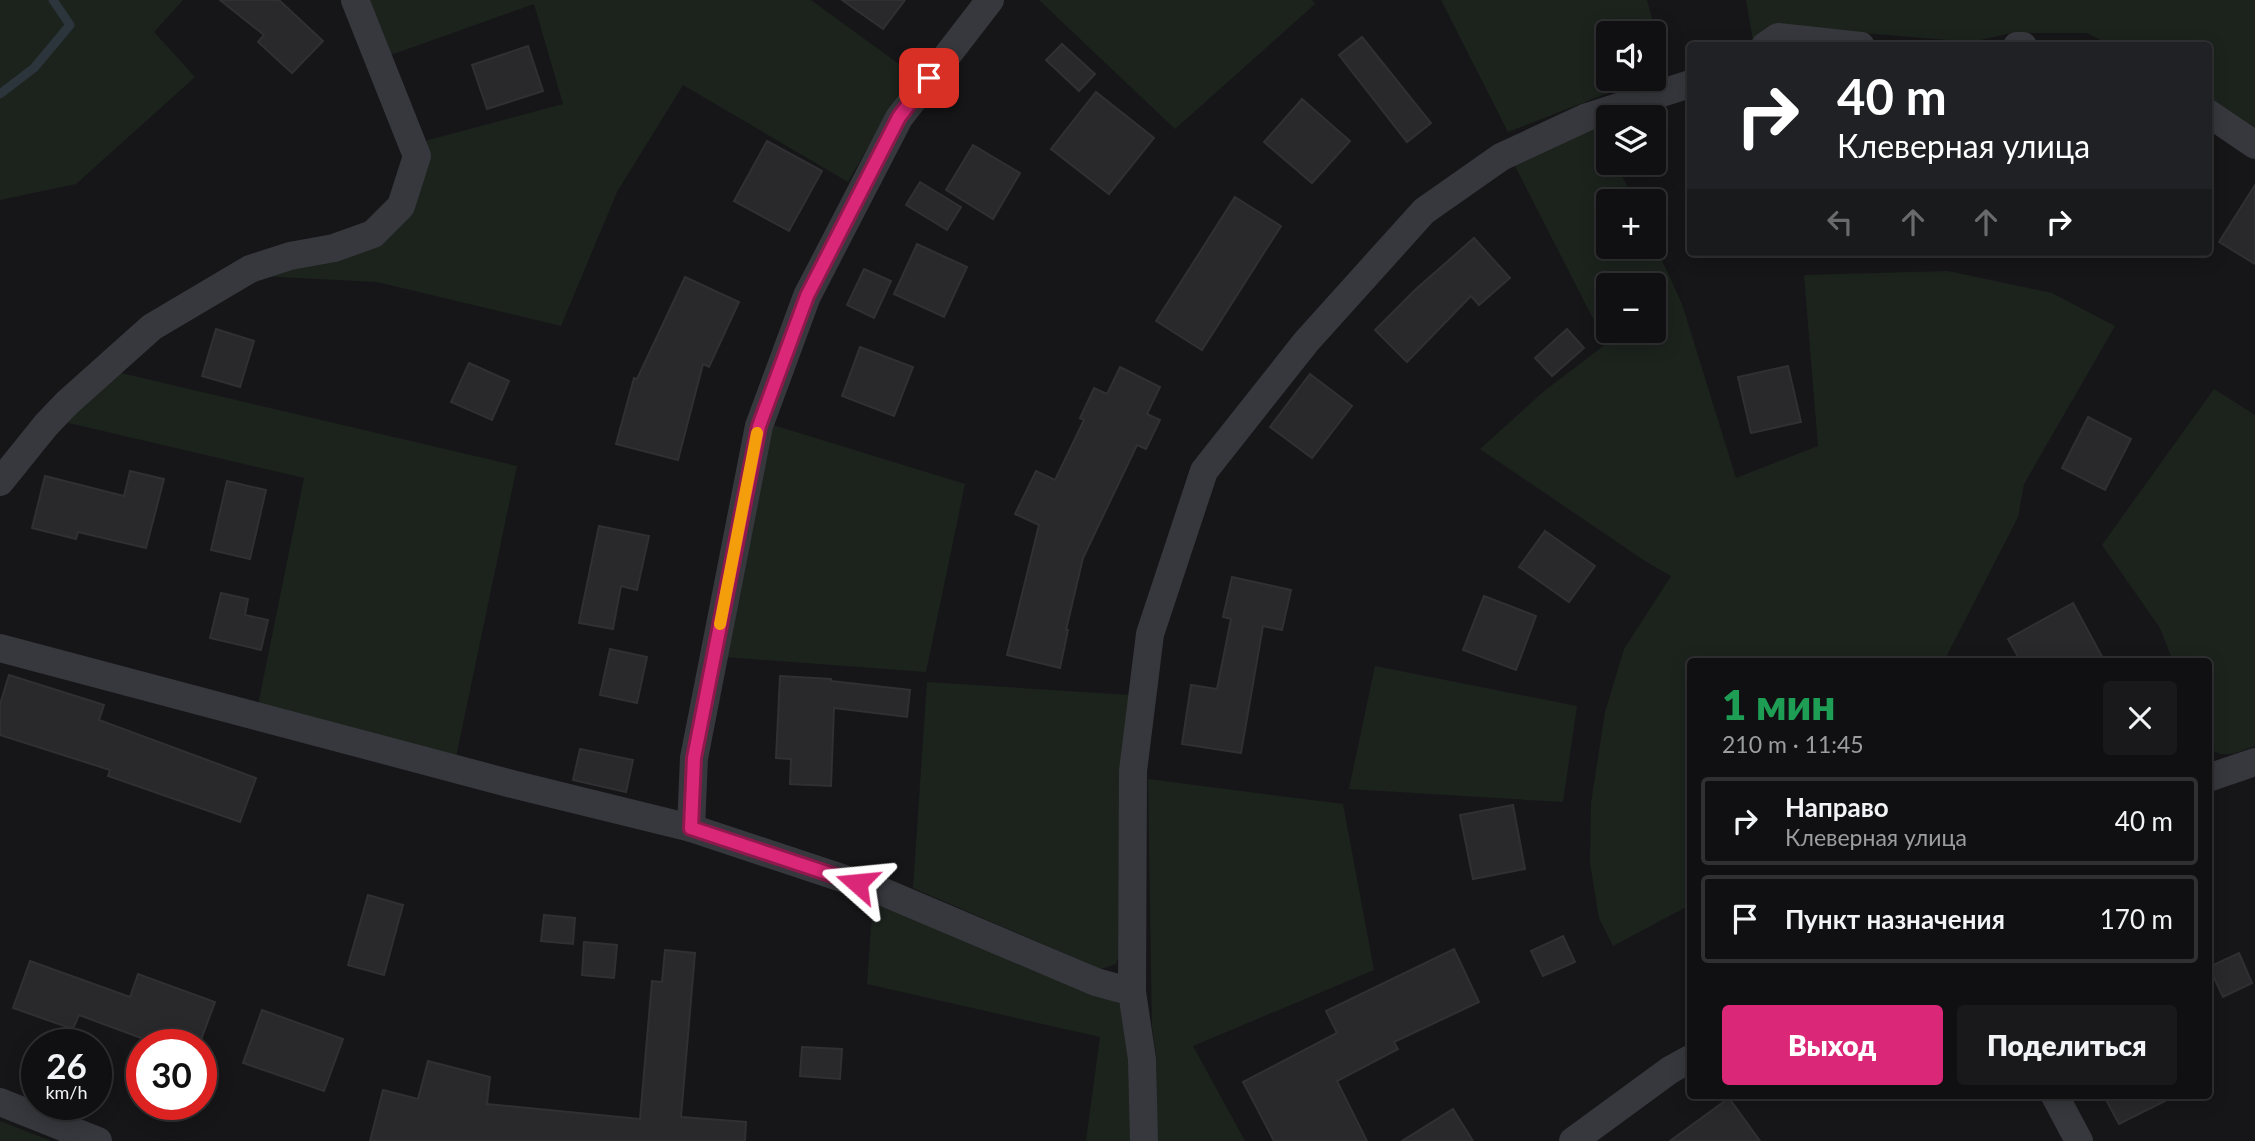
<!DOCTYPE html>
<html lang="ru">
<meta charset="utf-8">
<style>
body{margin:0;font-family:Lato,sans-serif;background:#19191b;color:#f1f3f6;height:100vh;display:flex;flex-direction:column;font-size:26px;white-space:nowrap}
*{box-sizing:border-box;margin:0}
p{font-size:23px;color:#9c9d9f}
.icon{flex:none;width:38px;height:38px;fill:none;stroke:currentColor;stroke-width:2;stroke-linecap:round;stroke-linejoin:round}
.map{position:relative;flex:1;overflow:hidden}
.side{position:absolute;left:1687px;top:658px;width:525px;height:441px;display:flex;flex-direction:column;background:#101012;border-radius:7px;box-shadow:0 4px 18px #0003,0 0 0 2px #303032}
.side>*{flex:none}
.guide{position:absolute;left:1687px;top:42px;width:525px;height:214px;border-radius:7px;box-shadow:0 4px 18px #0003,0 0 0 2px #303032;background:#202124;color:#fff;overflow:hidden}
.tools{position:absolute;left:1596px;top:21px;display:grid;gap:14px}
.tools a{display:grid;place-items:center;width:70px;height:70px;border-radius:7px;background:#101012;box-shadow:0 4px 18px #0003,0 0 0 2px #303032;font-size:35px}
.speed{position:absolute;left:21px;top:1029px;display:flex;gap:14px;font-size:35px;font-weight:700;text-align:center}
.speed>*{display:grid;place-content:center;width:91px;height:91px;border-radius:50%;background:#101012;box-shadow:0 4px 18px #0003,0 0 0 2px #303032;line-height:1}
.speed small{font-size:18px;font-weight:400}
.speed .limit{border:10px solid #d22;background:#fff;color:#111}
.pin{position:absolute;display:grid;place-items:center;width:60px;height:60px;color:#fff;margin:-30px;border-radius:14px;box-shadow:0 4px 10px #0006}
.me{position:absolute;width:77px;margin:-38px;rotate:288deg;stroke-linejoin:round;filter:drop-shadow(0 0 5px #0008)}
.turn{display:flex;align-items:center;gap:24px;height:147px;padding:0 35px;font-size:32px}
.turn .icon{width:91px;height:91px;stroke-width:2.5}
.turn b{display:block;font-size:49px;line-height:60px}
.lanes{display:flex;align-items:center;height:66px;padding:0 35px;background:#0003;justify-content:center;gap:35px;direction:ltr}
.lanes .off{opacity:.35}
.round{display:grid;place-items:center;flex:none;width:74px;height:74px;border-radius:7px;background:#19191b}
.summary{display:flex;align-items:center;justify-content:space-between;height:119px;padding:0 35px}
h1{font-size:42px;font-weight:800;line-height:52px;color:#1e9e55}
.primary-button{display:flex;gap:14px;margin-top:auto;padding:14px 35px}
.primary-button a{flex:1;height:80px;border-radius:7px;background:#db2777;color:#fff;font-size:28px;font-weight:800;line-height:80px;text-align:center}
.primary-button a+a{background:#19191b;color:#f1f3f6}
ul{padding:0;list-style:none}
li{display:flex;align-items:center;gap:21px;height:88px;margin:0 14px 10px;padding:0 21px;border:4px solid #303032;border-radius:7px}
li div{flex:1}
li b{display:block;font-size:26px}
li em{font-style:normal}
.map>svg:first-child{display:block}
.green{fill:#1c231d;fill-rule:evenodd}
.lines{fill:none;stroke-linecap:round;stroke-linejoin:round}
.stream{stroke:#2c353c;stroke-width:9}
.building{fill:#29292c;stroke:#303034;stroke-width:2}
.street{stroke:#37383d;stroke-width:28}
.route-casing{stroke:#8e194d;stroke-width:18}
.route{stroke:#db2777;stroke-width:12}
.slow{stroke:#f59e0b;stroke-width:12}
</style>
<div class="map">
<svg width="2255" height="1141" viewBox="0 0 2255 1141">
<rect width="100%" height="100%" fill="#161618"/>
<!-- green -->
<g class="green">
<path d="M0,0H183L154,32L195,77L76,184L0,200Z"/>
<path d="M366,0H811L914,75L891,107L848,182L683,85L617,192L561,326L377,282L259,276L380,243L421,142L563,104L534,4L388,56Z"/>
<path d="M1039,0H1312L1315,4L1175,129Z"/>
<path d="M1441,0H1647L1666,70L1654,75V33H1608V79H1644L1508,132Z"/>
<path d="M1746,0H2255V129L2209,98L2208,46L2111,45L2087,33H2011L1972,42L1779,26L1753,41Z"/>
<path d="M1598,124L1608,146V163H1616L1634,201H1608V247H1654V243L1682,304L1736,478L1818,446L1804,275L1948,271L2052,293L2115,326L2024,484L2018,517L1944,661L1690,662V905L1613,946L1599,918L1590,863L1591,803L1605,712L1624,649L1671,576L1645,561L1480,449L1543,392L1606,344L1514,164ZM1608,285H1654V331H1608Z"/>
<path d="M117,372L517,466L456,757L258,705L304,478L60,421Z"/>
<path d="M2214,389L2255,415V746C2238,752 2223,761 2209,747L2208,662L2173,661L2160,628L2102,545Z"/>
<path d="M773,425L965,484L926,672L724,657Z"/>
<path d="M1375,666L1577,706L1563,802L1349,789Z"/>
<path d="M927,682L1129,695L1121,949L1116,964L1101,969L913,888Z"/>
<path d="M1148,779L1343,804L1374,970L1193,1046L1245,1141H1157L1156,1055L1152,1027Z"/>
<path d="M873,902L1094,990L1121,1005L1135,1057V1141H1086L1100,1037L867,984Z"/>
<path d="M0,1121L51,1141H0Z"/>
</g>
<g class="lines">
<!-- stream -->
<path class="stream" d="M0,94L34,68L70,25L53,0"/>
</g>
<!-- building -->
<g class="building">
<path d="M220,0H279L323,41L292,73L258,42L264,35Z"/>
<path d="M842,0H905L883,29Z"/>
<path d="M1362,37L1431,123L1407,142L1339,55Z"/>
<path d="M1062,44L1095,74L1079,91L1046,60Z"/>
<path d="M528,46L543,91L487,109L472,65Z"/>
<path d="M1096,92L1154,138L1109,194L1051,149Z"/>
<path d="M1302,99L1350,141L1312,183L1264,142Z"/>
<path d="M767,141L822,171L789,231L734,201Z"/>
<path d="M973,145L1020,173L993,219L946,190Z"/>
<path d="M920,182L961,207L947,230L906,205Z"/>
<path d="M2255,185V264L2219,242Z"/>
<path d="M1235,197L1281,226L1202,350L1156,321Z"/>
<path d="M1474,238L1510,278L1479,305L1471,296L1407,362L1375,330L1415,290Z"/>
<path d="M917,244L967,267L944,317L894,294Z"/>
<path d="M864,269L891,281L874,318L847,305Z"/>
<path d="M685,277L739,302L709,367L703,364L678,460L616,444L634,378L637,379Z"/>
<path d="M216,329L254,341L240,387L202,376Z"/>
<path d="M1567,329L1584,348L1552,376L1535,358Z"/>
<path d="M860,347L913,367L894,416L842,396Z"/>
<path d="M469,363L509,381L492,420L451,402Z"/>
<path d="M1788,366L1801,422L1751,433L1738,377Z"/>
<path d="M1120,367L1160,387L1147,414L1160,420L1146,449L1137,445L1083,558L1066,630H1068L1060,668L1007,655L1039,525L1015,514L1036,471L1055,480L1084,420L1080,418L1094,388L1107,394Z"/>
<path d="M1310,374L1352,406L1312,458L1270,427Z"/>
<path d="M2088,417L2131,439L2105,490L2062,468Z"/>
<path d="M130,471L164,479L146,548L78,532L76,539L32,528L45,476L124,496Z"/>
<path d="M227,481L266,490L250,559L211,550Z"/>
<path d="M599,526L649,536L637,590L621,586L613,629L579,623Z"/>
<path d="M1545,531L1595,566L1569,602L1519,567Z"/>
<path d="M1232,577L1291,590L1282,630L1263,626L1241,753L1182,744L1191,685L1217,689L1231,619L1223,617Z"/>
<path d="M221,593L248,599L245,615L268,620L261,650L210,638Z"/>
<path d="M1484,596L1536,616L1516,670L1463,650Z"/>
<path d="M2073,603L2105,662H2021L2008,639Z"/>
<path d="M610,649L647,657L637,703L600,695Z"/>
<path d="M9,675L104,705L99,720L256,778L240,822L108,776L110,770L0,735V704Z"/>
<path d="M780,676L831,679V681L910,690L907,717L834,708L831,786L790,784L791,759L776,758Z"/>
<path d="M580,749L633,760L626,792L573,780Z"/>
<path d="M1513,805L1525,869L1473,879L1460,815Z"/>
<path d="M368,895L403,905L384,975L348,965Z"/>
<path d="M544,915L575,918L573,944L541,941Z"/>
<path d="M1563,936L1575,962L1543,976L1531,951Z"/>
<path d="M584,942L617,945L614,978L582,975Z"/>
<path d="M1454,949L1479,1002L1394,1042L1398,1049L1337,1081L1367,1141H1274L1243,1082L1337,1033L1326,1011Z"/>
<path d="M665,950L695,953L681,1117L746,1122L745,1141H370L383,1090L418,1099L428,1061L490,1077L487,1104L640,1119L652,981L662,982Z"/>
<path d="M2239,953L2252,983L2223,997L2209,967Z"/>
<path d="M30,961L130,997L138,974L215,1002L199,1045H160L79,1015L73,1029L13,1008Z"/>
<path d="M262,1010L343,1039L324,1091L243,1063Z"/>
<path d="M802,1047L842,1049L840,1079L800,1076Z"/>
<path d="M2104,1096H2175L2119,1124Z"/>
<path d="M1729,1098L1760,1141H1670Z"/>
<path d="M1453,1109L1473,1141H1402Z"/>
</g>
<g class="lines">
<!-- street -->
<g class="street">
<path d="M1765,46L1778,37L1861,46"/>
<path d="M2017,46H2023"/>
<path d="M2208,113L2255,145"/>
<path d="M0,482L46,425L67,403L152,327L250,269L290,256L334,248L373,234L401,206L417,156L355,0"/>
<path d="M0,648L516,785L691,828L881,891L1096,982L1132,992"/>
<path d="M2208,778L2255,762"/>
<path d="M691,828L694,758L759,426L807,296L899,118L990,0"/>
<path d="M2055,1096L2079,1141"/>
<path d="M0,1102L98,1141"/>
<path d="M1144,1141L1142,1059L1132,992L1133,771L1150,634L1204,471L1306,342L1424,211L1501,157L1587,117L1690,84"/>
<path d="M1573,1141L1670,1070L1690,1059"/>
</g>
</g>
<g class="lines">
<defs>
<path id="route" d="M857,883L691,828L694,758L759,426L807,296L899,117L929,78"/>
</defs>
<!-- route casing -->
<use href="#route" class="route-casing"/>
<!-- route -->
<use href="#route" class="route"/>
<!-- slow -->
<path class="slow" d="M720,624L757,433"/>
</g>
</svg>
<div class="tools">
<a><svg class="icon" aria-label="sound" viewBox="0 0 24 24"><path d="M4 9h4l5-4v14l-5-4H4zM17 9q2 3 0 6"/></svg></a>
<a><svg class="icon" aria-label="layers" viewBox="0 0 24 24"><path d="M12 4l9 5-9 5-9-5zM3 14l9 5 9-5"/></svg></a>
<a>+</a>
<a>−</a>
</div>
<div class="speed"><div>26<small>km/h</small></div><div class="limit">30</div></div>
<div class="pin" style="left:929px;top:78px;background:#d93025"><svg class="icon" aria-label="arrive" viewBox="0 0 24 24"><path d="M6 21V4h12l-3 4 3 4H6"/></svg></div>
<svg class="me" style="left:857px;top:883px" viewBox="-20 -20 40 40"><path d="M0-17L14 15 0 8-14 15z" fill="#db2777" stroke="#fff" stroke-width="4"/></svg>
<div class="guide">
<div class="turn"><svg class="icon" aria-label="right" viewBox="0 0 24 24"><path d="M7 20v-9h11M14 6l5 5-5 5"/></svg><div><b>40 m</b>Клеверная улица</div></div>
<div class="lanes"><svg class="icon off" aria-label="left" viewBox="0 0 24 24"><path d="M17 20v-9H6M10 6l-5 5 5 5"/></svg><svg class="icon off" aria-label="ahead" viewBox="0 0 24 24"><path d="M12 20V5M6 11l6-6 6 6"/></svg><svg class="icon off" aria-label="ahead" viewBox="0 0 24 24"><path d="M12 20V5M6 11l6-6 6 6"/></svg><svg class="icon" aria-label="right" viewBox="0 0 24 24"><path d="M7 20v-9h11M14 6l5 5-5 5"/></svg></div>
</div>
<section class="side">
<div class="summary"><div><h1>1 мин</h1><p>210 m · 11:45</p></div><a class="round"><svg class="icon" aria-label="close" viewBox="0 0 24 24"><path d="M6 6l12 12M18 6L6 18"/></svg></a></div>
<ul>
<li><svg class="icon" aria-label="right" viewBox="0 0 24 24"><path d="M7 20v-9h11M14 6l5 5-5 5"/></svg><div><b>Направо</b><p>Клеверная улица</p></div><em>40 m</em></li>
<li><svg class="icon" aria-label="arrive" viewBox="0 0 24 24"><path d="M6 21V4h12l-3 4 3 4H6"/></svg><div><b>Пункт назначения</b></div><em>170 m</em></li>
</ul>
<div class="primary-button"><a>Выход</a><a>Поделиться</a></div>
</section>
</div>
